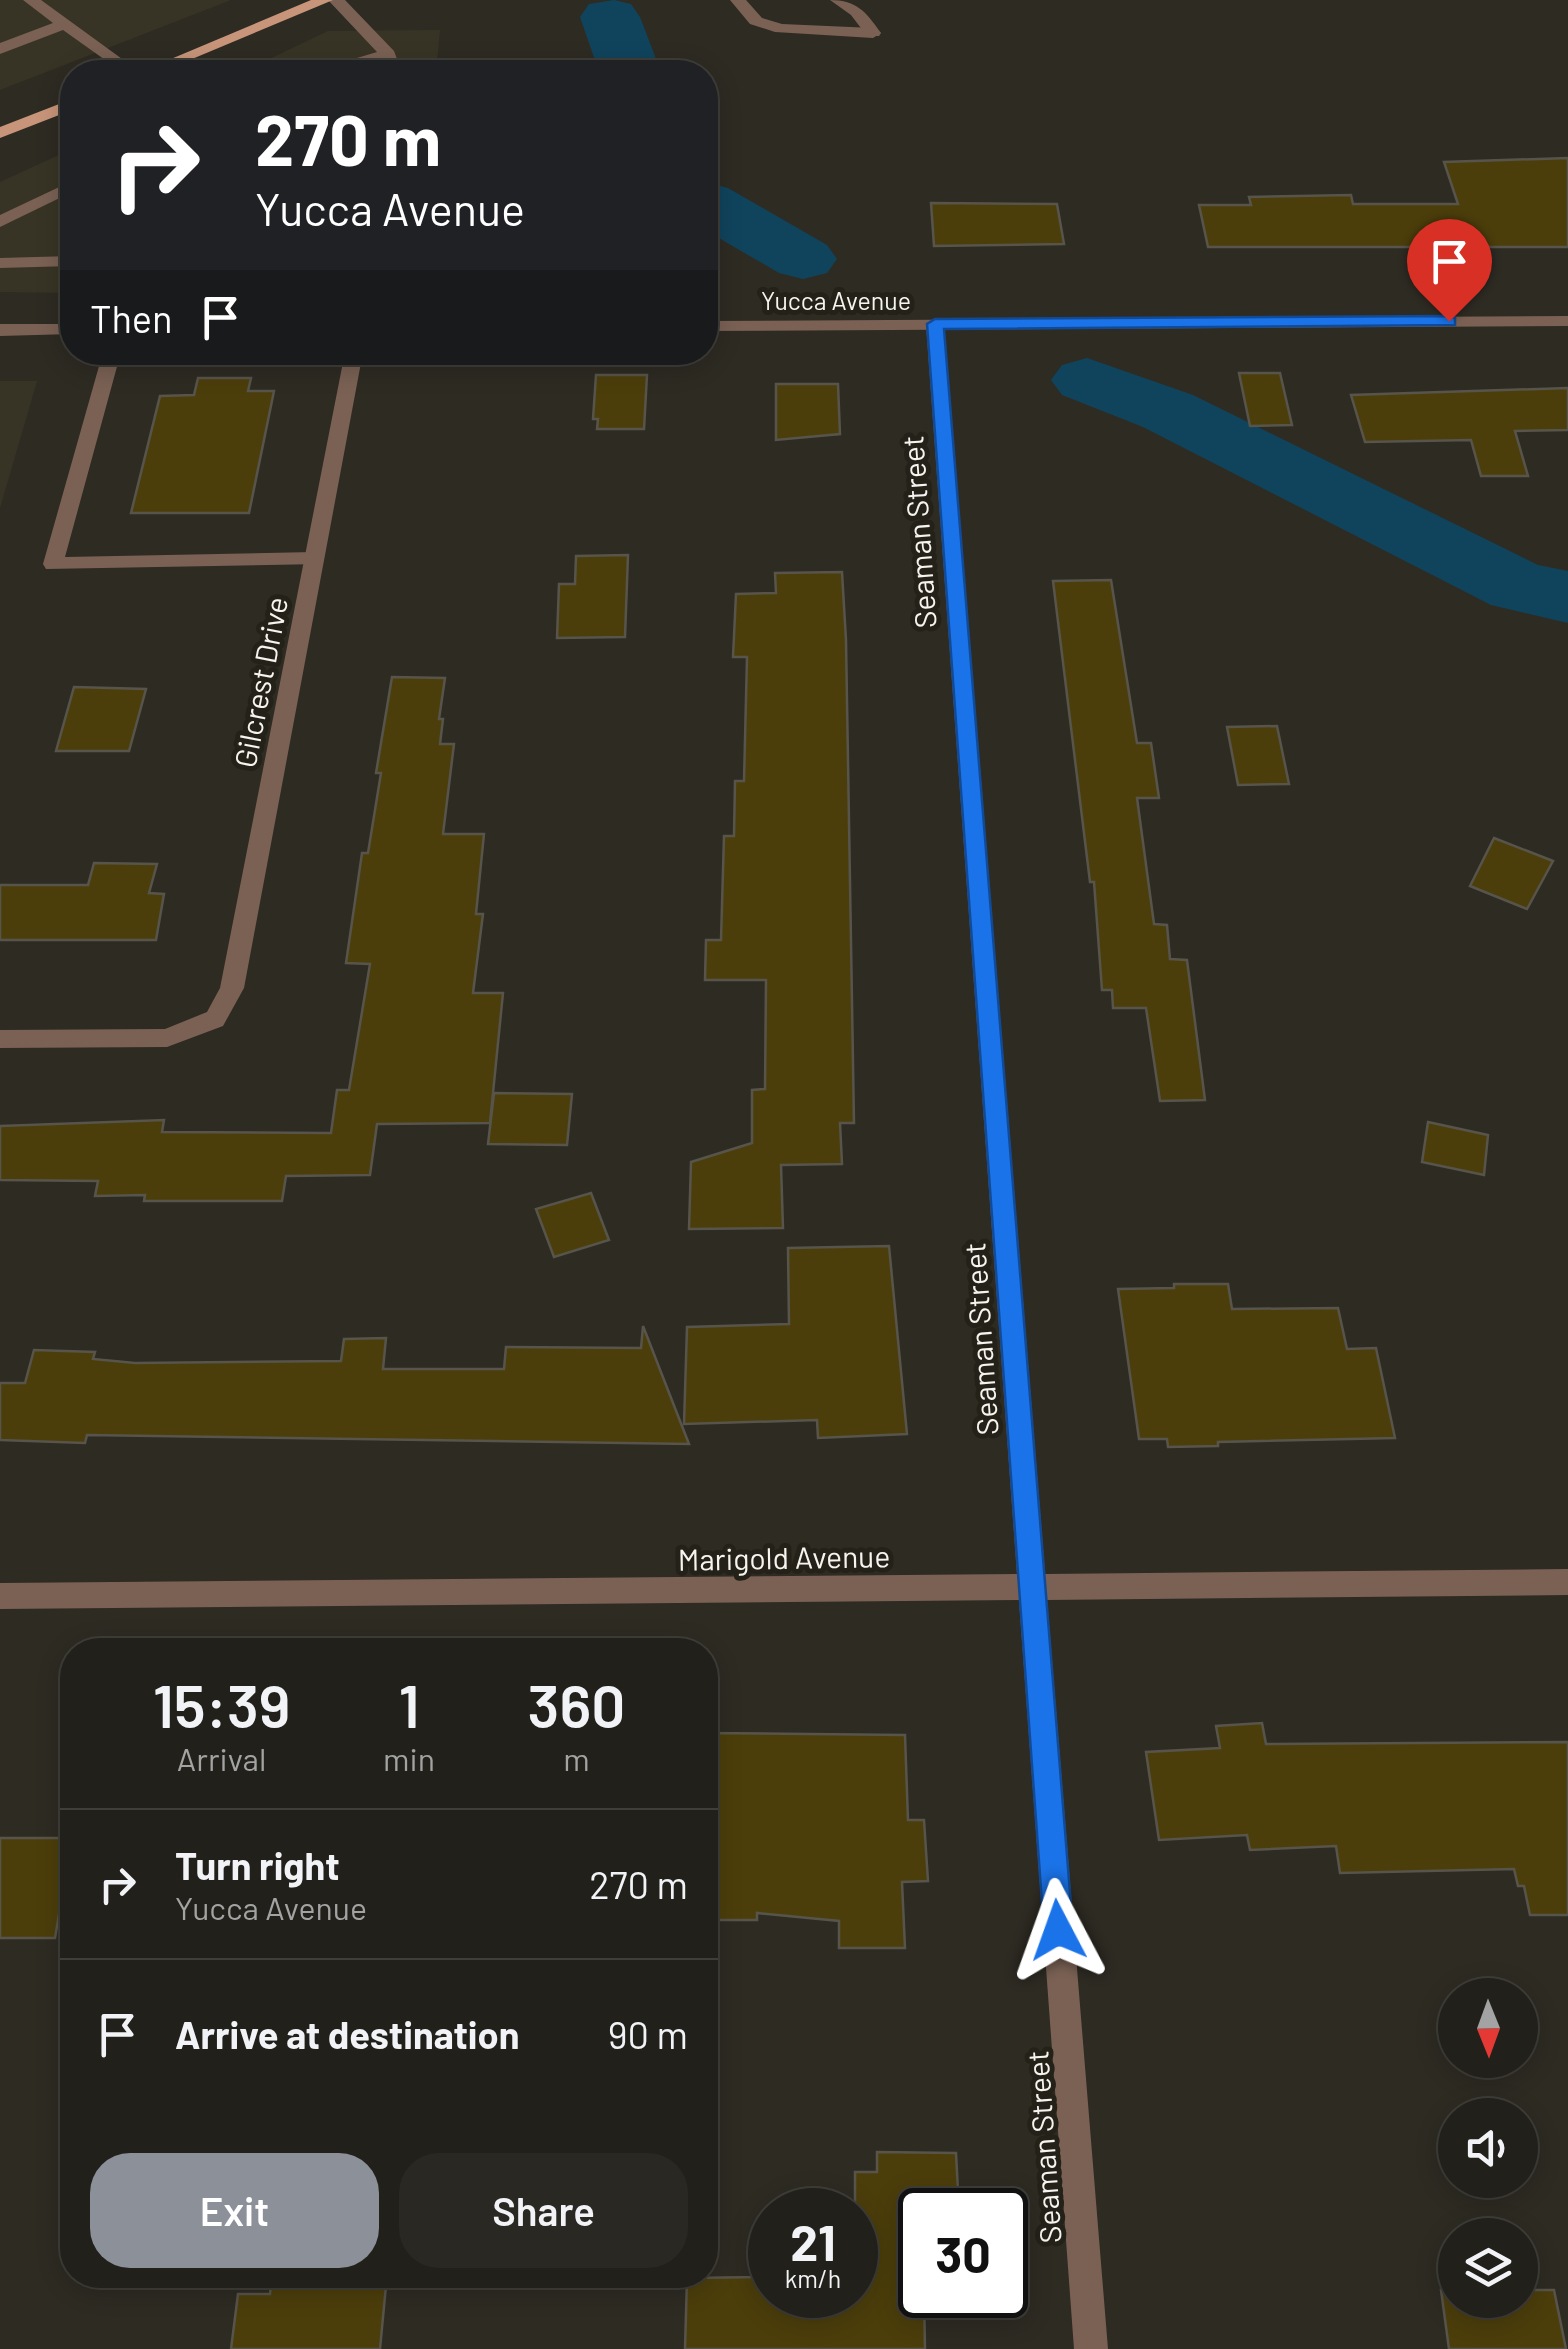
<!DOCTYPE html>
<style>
body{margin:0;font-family:Barlow,sans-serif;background:#2a2823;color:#f1f3f6;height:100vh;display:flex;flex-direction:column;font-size:38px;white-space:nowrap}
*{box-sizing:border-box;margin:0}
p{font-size:32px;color:#a2a3a2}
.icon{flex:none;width:55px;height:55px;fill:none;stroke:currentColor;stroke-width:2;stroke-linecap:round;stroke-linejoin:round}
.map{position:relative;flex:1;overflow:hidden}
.details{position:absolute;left:60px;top:1638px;width:658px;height:650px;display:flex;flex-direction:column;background:#22201a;border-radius:40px;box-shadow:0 5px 25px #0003,0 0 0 2px #3f3e39}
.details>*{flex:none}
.banner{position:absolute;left:60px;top:60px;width:658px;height:305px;border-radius:40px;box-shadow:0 5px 25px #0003,0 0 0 2px #3f3e39;background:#202124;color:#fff;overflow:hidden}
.needle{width:65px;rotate:179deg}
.fabs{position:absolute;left:1438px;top:1978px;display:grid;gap:20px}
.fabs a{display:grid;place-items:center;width:100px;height:100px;border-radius:50%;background:#22201a;box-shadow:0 5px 25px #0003,0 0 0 2px #3f3e39;font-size:50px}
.speed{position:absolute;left:748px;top:2188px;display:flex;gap:20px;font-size:50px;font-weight:700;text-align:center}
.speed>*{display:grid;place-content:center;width:130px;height:130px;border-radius:50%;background:#22201a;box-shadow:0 5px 25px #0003,0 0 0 2px #3f3e39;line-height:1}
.speed small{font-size:25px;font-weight:400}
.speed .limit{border:5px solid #111;border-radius:15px;background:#fff;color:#111}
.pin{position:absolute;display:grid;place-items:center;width:85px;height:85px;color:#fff;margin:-102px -42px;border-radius:50% 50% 50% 0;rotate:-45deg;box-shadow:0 0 10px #0007}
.pin .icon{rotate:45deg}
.me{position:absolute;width:110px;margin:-55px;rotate:356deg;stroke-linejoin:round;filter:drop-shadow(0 0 8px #0008)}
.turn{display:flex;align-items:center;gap:35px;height:210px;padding:0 30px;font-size:45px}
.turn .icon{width:130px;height:130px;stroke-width:2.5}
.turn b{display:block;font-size:70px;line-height:85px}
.then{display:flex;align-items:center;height:95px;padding:0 30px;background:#0003;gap:20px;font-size:38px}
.eta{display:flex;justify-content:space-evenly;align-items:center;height:170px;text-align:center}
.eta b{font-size:60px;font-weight:600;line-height:70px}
.button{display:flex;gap:20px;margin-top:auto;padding:20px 30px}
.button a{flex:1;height:115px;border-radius:40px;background:#8c9099;color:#fff;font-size:40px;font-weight:600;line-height:115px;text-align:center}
.button a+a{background:#2a2823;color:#f1f3f6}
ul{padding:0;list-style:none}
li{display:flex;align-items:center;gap:30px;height:150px;padding:0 30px;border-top:2px solid #3f3e39}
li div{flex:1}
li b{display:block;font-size:38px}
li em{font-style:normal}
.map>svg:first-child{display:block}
.built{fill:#383425}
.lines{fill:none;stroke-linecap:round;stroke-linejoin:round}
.river{fill:#10445d;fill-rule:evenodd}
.building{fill:#4c3e0b;stroke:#57544b;stroke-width:2.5}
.service{fill:#7a6154;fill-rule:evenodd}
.minor{fill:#7a6154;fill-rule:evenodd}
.tertiary{fill:#7a6154;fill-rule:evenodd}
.primary{fill:#c8957a;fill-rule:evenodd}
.route{fill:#1a73e8;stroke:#114b97;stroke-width:2.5}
.labels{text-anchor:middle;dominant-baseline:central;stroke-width:10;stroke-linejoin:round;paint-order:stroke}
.far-street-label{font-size:25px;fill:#f6f4ef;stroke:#242119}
.street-label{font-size:30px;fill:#f6f4ef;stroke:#242119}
</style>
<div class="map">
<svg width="1568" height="2349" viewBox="0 0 1568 2349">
<rect width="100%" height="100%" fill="#2e2b23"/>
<!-- built -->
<g class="built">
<path d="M0,0H231L0,90Z"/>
<path d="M440,30L436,72H242L328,31Z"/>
<path d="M72,149V293L0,292V182Z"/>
<path d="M0,381H37L0,508Z"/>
</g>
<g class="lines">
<!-- river -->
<g class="river">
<path d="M614,0L631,4L640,17L661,72H599L580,17L589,4Z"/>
<path d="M705,182L728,188L827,245L837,259L827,273L803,279L779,273L705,230Z"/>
<path d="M1087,358L1193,395L1538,565L1568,571V623L1491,605L1143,427L1062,395L1051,380L1062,365Z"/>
</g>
</g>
<!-- building -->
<g class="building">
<path d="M1568,158V247H1208L1199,205H1251L1249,197L1351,195L1353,204H1458L1444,162Z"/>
<path d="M931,203L1057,204L1064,244L934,246Z"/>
<path d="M1239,373H1280L1292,425L1250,426Z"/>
<path d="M596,375H647L644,429H597L598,419H593Z"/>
<path d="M198,378H251L248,391H274L249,513H131L160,396L194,395Z"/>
<path d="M776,384H838L840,434L776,440Z"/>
<path d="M1568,388V430L1515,431L1528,476H1481L1471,440L1365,442L1351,395Z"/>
<path d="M628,555L625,637L557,638L559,584H575L576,556Z"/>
<path d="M842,572L846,640L854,1123H840L842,1164L781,1165L783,1228L689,1229L691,1162L752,1143V1090L765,1089L766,980H705L706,940H721L724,836H734L735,781H744L747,657H733L736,594L776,593L775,573Z"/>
<path d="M1111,580L1137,743H1151L1159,798H1137L1154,924L1167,925L1170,959L1187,960L1205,1100L1160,1101L1146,1008H1113L1112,990H1102L1094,882H1090L1053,581Z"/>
<path d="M392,677L445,678L439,719H443L440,744H454L443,834H484L476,914H483L473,993H503L490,1123L377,1124L370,1175L286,1176L282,1201H144L145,1195L95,1196L98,1181L0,1180V1126L164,1120L162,1132L331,1133L337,1090H349L370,964L346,963L362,853H368L381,773H376Z"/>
<path d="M74,687L146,689L129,751H56Z"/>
<path d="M1277,726L1289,784L1238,785L1227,727Z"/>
<path d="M1494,838L1553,861L1527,909L1470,886Z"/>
<path d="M94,863L157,864L149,893L164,894L156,940H0V885H88Z"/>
<path d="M494,1093L572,1094L567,1145L488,1144Z"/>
<path d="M1428,1122L1488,1135L1484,1175L1422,1162Z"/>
<path d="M591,1193L609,1240L554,1257L536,1209Z"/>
<path d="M889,1246L907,1434L818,1438L817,1420L684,1424L687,1327L789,1324L788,1248Z"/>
<path d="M1174,1284H1228L1232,1309L1338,1308L1347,1349L1376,1348L1395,1438L1218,1442V1446L1168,1447L1167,1439H1139L1118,1289L1174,1288Z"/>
<path d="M643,1326L689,1444L87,1435L85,1443L0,1440V1383H25L34,1350L95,1352L93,1359L135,1363L341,1361L344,1339L386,1338L383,1369H504L506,1347L641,1348Z"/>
<path d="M1262,1723L1266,1744L1568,1742V1915H1530L1524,1886H1518L1514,1869L1340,1873L1336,1846L1250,1850L1247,1835L1159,1840L1146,1752L1220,1748L1216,1726Z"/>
<path d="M705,1733L905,1735L908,1820H924L928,1881L902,1882L905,1948H839V1921L757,1913V1920H714L716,1844L705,1845Z"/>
<path d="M0,1838H72L55,1938H0Z"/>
<path d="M877,2152L956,2153L959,2210H920V2295H924L925,2349H685L687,2278L770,2277V2295H855V2172H877Z"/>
<path d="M272,2275H387L380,2349H231L238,2294H270Z"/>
<path d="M1441,2290H1455V2300H1520V2290H1554L1566,2349H1449Z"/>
</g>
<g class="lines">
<!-- service -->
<g class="service">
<path d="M23,0H41L140,72H122L63,30L0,54V43L53,23Z"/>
<path d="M328,0H345L394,51L402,72H386L382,61L342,72H318L320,69L377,52Z"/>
<path d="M730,0H746L762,18L782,24L873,28L881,33L873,38L775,32L750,24Z"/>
<path d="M72,181V192L0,227V215Z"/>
<path d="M72,256V266L0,268V258Z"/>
<path d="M103,352H121L65,557L314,552L324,559L321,564L46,569L43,564Z"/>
</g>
<!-- minor -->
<g class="minor">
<path d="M830,0C857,0 866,12 881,33L879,36H867L851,15Z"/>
<path d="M935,319L944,324L1045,1574L1568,1569V1595L1047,1600L1108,2349H1074L1019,1600L0,1609V1583L1017,1574L926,324Z"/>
<path d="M345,352H363L244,988L223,1026L167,1047L0,1048V1030L165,1029L207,1012L220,988Z"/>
</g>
<!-- tertiary -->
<g class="tertiary">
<path d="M1568,316V326L705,331V321Z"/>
<path d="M0,324H72V334L0,336Z"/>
</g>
<!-- primary -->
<g class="primary">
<path d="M311,0H333L161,72H140Z"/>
<path d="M72,99V110L0,138V127Z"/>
</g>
</g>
<!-- route -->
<path class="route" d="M1449,316L1455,318V325L944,329L1073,1930L1068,1940L1058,1944L1049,1940L1044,1930L927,324L935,319Z"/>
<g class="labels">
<!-- far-street labels -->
<g class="far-street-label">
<text x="836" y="300">Yucca Avenue</text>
</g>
<!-- street labels -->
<g class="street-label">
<text transform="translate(918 532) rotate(-94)">Seaman Street</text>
<text transform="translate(260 682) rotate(-79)">Gilcrest Drive</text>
<text transform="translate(980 1339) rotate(-94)">Seaman Street</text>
<text transform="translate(784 1557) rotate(-1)">Marigold Avenue</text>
<text transform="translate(1043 2147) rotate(-94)">Seaman Street</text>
</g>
</g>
</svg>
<div class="fabs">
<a><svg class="needle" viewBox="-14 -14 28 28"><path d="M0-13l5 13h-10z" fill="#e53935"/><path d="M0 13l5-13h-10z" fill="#a2a3a2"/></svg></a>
<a><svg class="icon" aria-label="sound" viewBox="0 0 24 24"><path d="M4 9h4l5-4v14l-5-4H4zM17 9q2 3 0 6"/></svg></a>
<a><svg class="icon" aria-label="layers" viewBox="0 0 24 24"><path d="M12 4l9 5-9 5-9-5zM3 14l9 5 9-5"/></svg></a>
</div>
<div class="speed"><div>21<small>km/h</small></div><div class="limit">30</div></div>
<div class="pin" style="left:1449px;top:321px;background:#d93025"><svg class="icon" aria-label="arrive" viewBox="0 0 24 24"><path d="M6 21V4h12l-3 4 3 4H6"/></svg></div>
<svg class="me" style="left:1058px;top:1930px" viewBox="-20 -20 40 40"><path d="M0-17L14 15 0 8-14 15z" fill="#1a73e8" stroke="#fff" stroke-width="4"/></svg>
<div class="banner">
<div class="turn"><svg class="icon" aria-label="right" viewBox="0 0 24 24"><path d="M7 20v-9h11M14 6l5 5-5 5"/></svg><div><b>270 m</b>Yucca Avenue</div></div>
<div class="then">Then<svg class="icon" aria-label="arrive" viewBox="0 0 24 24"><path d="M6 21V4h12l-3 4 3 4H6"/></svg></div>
</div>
<section class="details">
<div class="eta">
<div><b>15:39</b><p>Arrival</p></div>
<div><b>1</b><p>min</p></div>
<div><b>360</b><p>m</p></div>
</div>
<ul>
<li><svg class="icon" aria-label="right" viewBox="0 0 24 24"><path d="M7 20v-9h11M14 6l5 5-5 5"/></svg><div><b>Turn right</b><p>Yucca Avenue</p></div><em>270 m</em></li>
<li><svg class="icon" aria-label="arrive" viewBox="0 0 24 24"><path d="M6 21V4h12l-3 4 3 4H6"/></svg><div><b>Arrive at destination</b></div><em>90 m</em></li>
</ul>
<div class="button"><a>Exit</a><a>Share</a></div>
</section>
</div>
